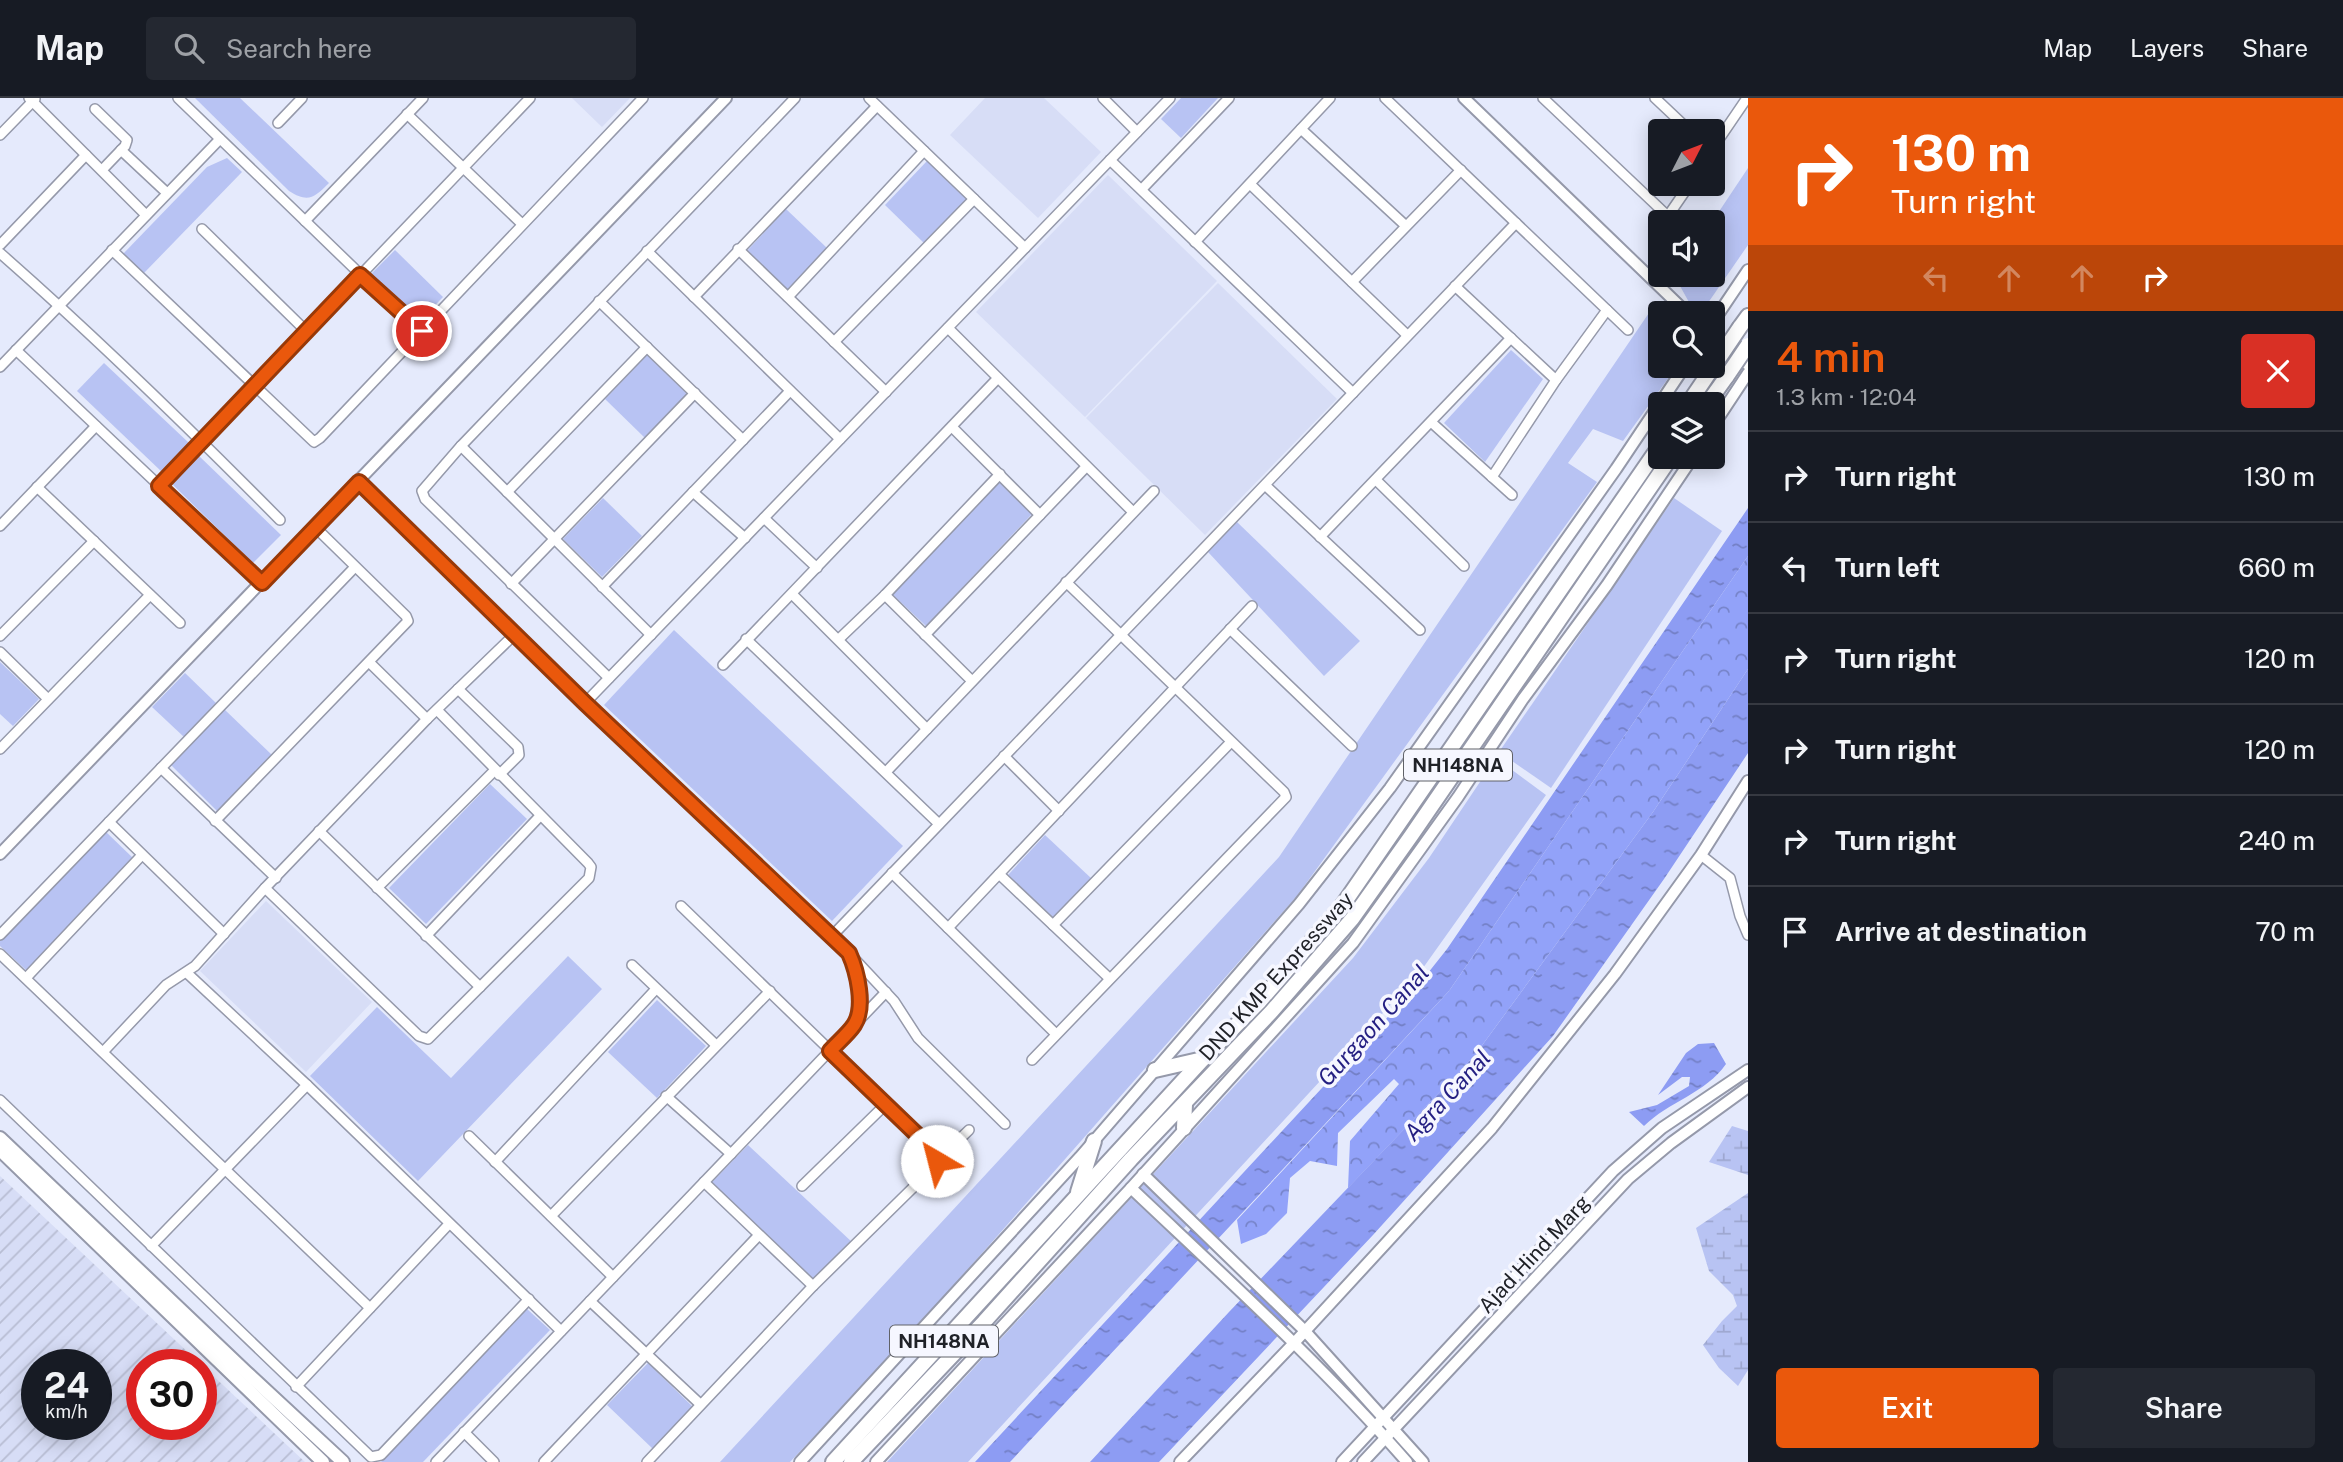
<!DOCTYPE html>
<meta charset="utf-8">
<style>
body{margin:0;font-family:"Public Sans",sans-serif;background:#242831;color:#f1f3f6;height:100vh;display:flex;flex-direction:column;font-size:26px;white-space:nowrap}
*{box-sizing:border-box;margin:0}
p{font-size:23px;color:#9ea1a6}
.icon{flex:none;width:38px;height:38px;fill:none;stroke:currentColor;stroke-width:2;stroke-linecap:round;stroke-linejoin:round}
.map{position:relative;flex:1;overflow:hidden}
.panel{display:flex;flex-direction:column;background:#171b24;width:595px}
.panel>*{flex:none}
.banner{background:#ea580c;color:#fff;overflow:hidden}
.needle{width:46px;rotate:48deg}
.tools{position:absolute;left:1648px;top:21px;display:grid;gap:14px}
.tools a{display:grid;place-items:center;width:77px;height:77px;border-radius:7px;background:#171b24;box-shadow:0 4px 18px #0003;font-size:35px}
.speed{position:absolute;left:21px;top:1251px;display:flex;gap:14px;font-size:35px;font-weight:700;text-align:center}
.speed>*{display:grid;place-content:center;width:91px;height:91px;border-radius:50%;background:#171b24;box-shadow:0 4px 18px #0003;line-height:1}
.speed small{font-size:18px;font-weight:400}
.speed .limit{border:10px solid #d22;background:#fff;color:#111}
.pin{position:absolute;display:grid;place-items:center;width:60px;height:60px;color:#fff;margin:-30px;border:4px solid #fff;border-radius:50%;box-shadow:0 2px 7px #0007}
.me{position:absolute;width:77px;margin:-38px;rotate:323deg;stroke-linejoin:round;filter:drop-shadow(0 0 5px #0008)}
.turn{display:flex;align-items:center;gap:24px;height:147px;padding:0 28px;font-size:32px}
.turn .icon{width:91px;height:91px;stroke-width:2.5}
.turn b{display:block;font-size:49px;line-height:60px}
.lanes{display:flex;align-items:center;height:66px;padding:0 28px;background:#0003;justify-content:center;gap:35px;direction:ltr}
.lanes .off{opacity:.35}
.round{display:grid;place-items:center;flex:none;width:74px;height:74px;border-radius:7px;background:#242831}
.overview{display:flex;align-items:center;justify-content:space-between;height:119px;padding:0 28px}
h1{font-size:42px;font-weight:600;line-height:52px;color:#ea580c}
.button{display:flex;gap:14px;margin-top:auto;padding:14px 28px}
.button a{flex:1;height:80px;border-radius:7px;background:#ea580c;color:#fff;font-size:28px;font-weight:600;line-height:80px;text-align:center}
.button a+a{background:#242831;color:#f1f3f6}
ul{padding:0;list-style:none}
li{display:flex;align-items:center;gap:21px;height:91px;padding:0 28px;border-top:2px solid #363941}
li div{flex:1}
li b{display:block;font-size:26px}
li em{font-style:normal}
header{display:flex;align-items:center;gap:42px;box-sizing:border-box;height:98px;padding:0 35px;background:#171b24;border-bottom:2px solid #363941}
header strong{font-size:33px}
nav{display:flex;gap:38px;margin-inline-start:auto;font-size:24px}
.search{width:490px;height:63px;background:#242831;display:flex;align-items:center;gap:18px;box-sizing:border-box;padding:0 24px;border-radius:7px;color:#9ea1a6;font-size:26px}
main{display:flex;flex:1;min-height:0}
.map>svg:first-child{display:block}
.built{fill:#d7ddf6}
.industrial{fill:url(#industrial-furrows);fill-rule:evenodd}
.green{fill:#b8c3f3}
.forest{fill:url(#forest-crowns)}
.wetland{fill:url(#wetland-marsh)}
.water{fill:url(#water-ripples)}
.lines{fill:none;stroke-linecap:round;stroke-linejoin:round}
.minor-casing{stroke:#9599aa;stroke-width:12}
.tertiary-casing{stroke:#9599aa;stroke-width:14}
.secondary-casing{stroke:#9599aa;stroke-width:16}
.trunk-casing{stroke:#9599aa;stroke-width:18}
.minor{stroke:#fff;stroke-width:9}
.tertiary{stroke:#fff;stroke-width:10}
.secondary{stroke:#fff;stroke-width:12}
.trunk{stroke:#fff;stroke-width:14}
.trunk-bridge-casing{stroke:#9599aa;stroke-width:18;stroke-linecap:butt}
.trunk-bridge{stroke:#fff;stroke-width:14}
.route-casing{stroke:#983908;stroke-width:18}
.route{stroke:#ea580c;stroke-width:12}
.labels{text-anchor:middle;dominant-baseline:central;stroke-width:7;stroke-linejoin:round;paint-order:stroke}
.shield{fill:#f6f7ff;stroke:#606268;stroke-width:2}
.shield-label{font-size:19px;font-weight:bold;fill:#202228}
.street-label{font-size:21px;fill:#202228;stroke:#f6f7ff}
.water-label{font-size:23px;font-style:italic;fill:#241f82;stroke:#f6f7ff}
</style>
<header>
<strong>Map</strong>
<div class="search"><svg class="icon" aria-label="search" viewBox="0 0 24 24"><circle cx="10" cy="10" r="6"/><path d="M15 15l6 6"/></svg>Search here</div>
<nav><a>Map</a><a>Layers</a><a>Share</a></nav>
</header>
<main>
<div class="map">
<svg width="1748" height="1364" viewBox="0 0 1748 1364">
<defs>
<pattern id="industrial-furrows" width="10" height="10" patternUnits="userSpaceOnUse" patternTransform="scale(1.75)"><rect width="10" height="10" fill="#d7ddf6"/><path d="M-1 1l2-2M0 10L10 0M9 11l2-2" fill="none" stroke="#b8bdd3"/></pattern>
<pattern id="forest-crowns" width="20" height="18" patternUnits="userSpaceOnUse" patternTransform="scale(1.75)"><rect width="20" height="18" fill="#92a2f9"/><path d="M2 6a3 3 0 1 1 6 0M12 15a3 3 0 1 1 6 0" fill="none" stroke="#7784ca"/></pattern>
<pattern id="wetland-marsh" width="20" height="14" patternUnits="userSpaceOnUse" patternTransform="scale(1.75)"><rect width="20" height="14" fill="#b8c3f3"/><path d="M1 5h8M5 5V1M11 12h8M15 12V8" fill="none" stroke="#9ea7d0"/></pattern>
<pattern id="water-ripples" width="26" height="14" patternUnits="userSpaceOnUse" patternTransform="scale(1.75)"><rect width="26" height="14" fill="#8d9cf3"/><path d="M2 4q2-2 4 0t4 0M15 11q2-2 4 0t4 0" fill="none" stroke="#737fc5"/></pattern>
</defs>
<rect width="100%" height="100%" fill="#e5eafc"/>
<!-- built -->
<g class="built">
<path d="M572,0H630L602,29Z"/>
<path d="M985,0H1044L1101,54L1038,120L950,37Z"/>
<path d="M1108,77L1217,183L1085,319L976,214Z"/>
<path d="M1218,185L1337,301L1205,437L1086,320Z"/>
<path d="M266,803L372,904L306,974L200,873Z"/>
</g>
<!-- industrial -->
<path class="industrial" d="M0,1078L305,1364H0ZM37,1267H96V1326H37ZM142,1267H201V1326H142Z"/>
<!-- green -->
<g class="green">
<path d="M195,0H240L329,85C314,100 308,105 289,93Z"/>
<path d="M1181,0H1218L1181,40L1161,21Z"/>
<path d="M227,60L242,74L144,175L123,156L207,69Z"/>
<path d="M927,63L967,102L925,146L885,107Z"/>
<path d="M1748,70V147L1701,215H1695L1675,179L1676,177H1713L1712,124Z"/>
<path d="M786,111L827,150L785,194L745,155Z"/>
<path d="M395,152L443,199L418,225L370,177Z"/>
<path d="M1653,209L1661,216V268H1677L1623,343L1593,331L1568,365L1597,384L1297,798L902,1246L790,1364H720L1279,759Z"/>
<path d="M1511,252L1543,281L1485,364L1444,325Z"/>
<path d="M647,257L687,296L645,340L605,301Z"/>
<path d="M104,265L189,345L162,374L77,293Z"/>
<path d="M198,357L281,437L253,465L171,385Z"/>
<path d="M998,383L1032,416L926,528L891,495Z"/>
<path d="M603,400L642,438L602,479L563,441Z"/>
<path d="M1674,400L1722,433L1551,690L1499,654Z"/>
<path d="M1237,424L1360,543L1324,578L1208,454Z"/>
<path d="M674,532L903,748L832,823L604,607Z"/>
<path d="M0,564L39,601L13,628L0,616Z"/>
<path d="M185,575L216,605L184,639L152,609Z"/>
<path d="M224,611L272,657L217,713L170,666Z"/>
<path d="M1496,660L1546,697L1418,877L968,1364H887L1353,860L1429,760Z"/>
<path d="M490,686L527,721L426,826L389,790Z"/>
<path d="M105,733L133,760L26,872L0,848V843Z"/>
<path d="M1045,737L1092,781L1055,821L1008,777Z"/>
<path d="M568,858L602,891L418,1083L310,978L377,909L451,980Z"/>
<path d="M657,902L706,948L657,1000L608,954Z"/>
<path d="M748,1047L853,1145L817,1184L711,1085Z"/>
<path d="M527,1211L550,1232L423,1364H381Z"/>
<path d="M648,1265L693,1309L653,1351L607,1307Z"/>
</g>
<!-- forest -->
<path class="forest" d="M1748,458V571L1653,714L1475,957L1348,1090L1350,1043L1399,986L1394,981L1338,1035L1337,1068L1310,1063L1290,1080L1287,1115L1266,1136L1241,1146L1237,1122L1449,893Z"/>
<!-- wetland -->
<g class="wetland">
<path d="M1732,1028L1748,1033V1077L1709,1064Z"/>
<path d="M1748,1095V1272L1738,1288L1719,1270L1703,1247L1722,1223L1737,1208L1733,1197L1709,1173L1696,1130Z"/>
</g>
<!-- water -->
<g class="water">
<path d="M1748,410V458L1449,893L1010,1364H975L1424,880L1447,851Z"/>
<path d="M1748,571V655L1664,781L1553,938L1373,1137L1159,1364H1090L1229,1214L1475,957L1653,714Z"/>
<path d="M1714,945L1726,966C1706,995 1668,1004 1644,1028L1629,1014L1657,1007L1689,988L1690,979H1682L1658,997L1686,955L1698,946Z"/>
</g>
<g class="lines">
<defs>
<g id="minor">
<path d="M29,0L146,117"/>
<path d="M178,0L361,177L422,233"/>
<path d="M869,0L1025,150"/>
<path d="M1103,0L1137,34"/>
<path d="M1385,0L1628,232"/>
<path d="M1543,0L1674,124"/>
<path d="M1655,0L1690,33"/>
<path d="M95,11L127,42L125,48L102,72"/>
<path d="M407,16L522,126"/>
<path d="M278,25L302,0"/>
<path d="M1301,31L1406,128"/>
<path d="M0,37L35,1"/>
<path d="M1713,50L1747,0"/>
<path d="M121,52L167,95"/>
<path d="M1110,62L1353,295"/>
<path d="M1250,86L1407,237"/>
<path d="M1142,91L1229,0"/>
<path d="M1668,118L1690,86"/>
<path d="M305,123L423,0"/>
<path d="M202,131L306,233"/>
<path d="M1195,144L1330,0"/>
<path d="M0,147L86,57"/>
<path d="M738,151L886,294"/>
<path d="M112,152L314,344L320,340L643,0"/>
<path d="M647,153L840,341"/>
<path d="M0,155C97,240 189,330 280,422"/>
<path d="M1352,184L1461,72"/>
<path d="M1455,188L1556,282"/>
<path d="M694,199L877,8"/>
<path d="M788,199L924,53"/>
<path d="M599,203L743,342"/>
<path d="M948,230L1133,414"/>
<path d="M834,244L974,101"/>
<path d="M16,252L262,485"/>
<path d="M0,269L220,41"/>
<path d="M1431,324L1512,397"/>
<path d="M952,329L1040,417"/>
<path d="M461,348L651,537"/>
<path d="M1492,379L1556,282L1607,212"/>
<path d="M1376,382L1464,468"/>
<path d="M359,384L585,605L849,855L894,903L918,940L1005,1026"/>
<path d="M159,388L530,0"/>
<path d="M1266,388L1420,532"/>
<path d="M37,389L180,525"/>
<path d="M507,394L647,249"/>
<path d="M693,394L745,440"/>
<path d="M764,420L817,470"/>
<path d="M0,428L96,328"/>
<path d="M1320,439L1511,240"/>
<path d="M511,486L695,295"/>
<path d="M602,489L790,293"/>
<path d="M792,496L927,631"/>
<path d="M885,497L972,583"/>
<path d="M1230,531L1352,648"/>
<path d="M925,537L1086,369"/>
<path d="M0,538L94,443"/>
<path d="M746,541L939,726"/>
<path d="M839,541L885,497L1000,376"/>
<path d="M0,554L48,601"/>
<path d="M370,565L427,621"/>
<path d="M723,567L998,280"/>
<path d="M609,580L425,401L422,393L461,348L795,0"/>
<path d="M458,591L518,649L519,657L499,677"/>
<path d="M585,605L1170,0"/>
<path d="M0,651L150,497"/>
<path d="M1004,658L1059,713"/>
<path d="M161,670L276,780"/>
<path d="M886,674L1154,393"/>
<path d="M215,723L408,523L406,518L315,429"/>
<path d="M109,724L224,836"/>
<path d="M319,733L480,889"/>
<path d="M1701,757L1730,780L1740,818L1748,837"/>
<path d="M892,775L1056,936"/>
<path d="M999,776L1109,880"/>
<path d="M265,790L419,938L428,941L589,780L591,769L588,765L437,612"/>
<path d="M377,790L495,672"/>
<path d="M1053,827L1231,644"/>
<path d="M948,830L1252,508"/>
<path d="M0,837L355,469"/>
<path d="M426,838L540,718"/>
<path d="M832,838L1516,125"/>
<path d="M0,856L370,1210"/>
<path d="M851,860C861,880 860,903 855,924"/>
<path d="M632,867L716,947"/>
<path d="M187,875L307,987L561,1233"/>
<path d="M26,880L142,757"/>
<path d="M103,954L166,887L195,868L265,790L427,621L515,536"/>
<path d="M1032,962L1286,699L1284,694L1066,484"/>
<path d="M666,998L731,1056"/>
<path d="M0,1002L371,1359L381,1357L529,1201"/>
<path d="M469,1038L613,1179"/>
<path d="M937,1063L969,1032"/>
<path d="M495,1064L656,891"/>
<path d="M704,1084L813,1188"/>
<path d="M802,1088L886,1006"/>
<path d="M551,1118L770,893"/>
<path d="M151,1148L307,987"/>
<path d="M590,1203L700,1306"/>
<path d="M296,1289L449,1126"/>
<path d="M464,1334L494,1364"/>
<path d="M436,1364L886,894"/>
<path d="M544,1364L759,1137"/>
<path d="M647,1364L813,1188L935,1068L937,1063L933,1052L681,808"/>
</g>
<g id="tertiary">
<path d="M1464,0L1687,215"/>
<path d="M1713,224L1748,172"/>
<path d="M1713,241L1748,267"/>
<path d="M1713,328L1748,275"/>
<path d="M0,756L726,0"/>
<path d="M1143,1076L1304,1232L1423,1364"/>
<path d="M1131,1090C1225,1179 1321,1266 1407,1364"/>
<path d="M800,1364L1080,1059L1299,806L1390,690L1616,371L1685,268"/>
<path d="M876,1364L1131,1090L1353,845L1458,699L1523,601L1607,487L1693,359"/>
<path d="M1180,1364L1295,1244L1492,1030L1615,876L1701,757L1748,683"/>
<path d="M1342,1364L1613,1073L1662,1030L1748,972"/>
<path d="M1363,1364L1628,1081L1671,1045L1748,989"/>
</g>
<g id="secondary">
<path d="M0,1040L246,1274L343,1364"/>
<path d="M0,1052L323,1364"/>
</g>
<g id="trunk">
<path d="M1740,229L1748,218"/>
<path d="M1688,306L1713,269"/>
<path d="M1707,306L1727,278"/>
<path d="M1155,972L1203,961"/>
<path d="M1184,1030L1185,1006"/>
<path d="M1078,1094L1094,1043"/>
<path d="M833,1364L1203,961L1260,903L1340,811L1661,346"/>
<path d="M851,1364L984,1224L1131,1061L1272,913L1352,821L1411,738L1671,359"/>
</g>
</defs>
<!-- minor casing -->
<use href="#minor" class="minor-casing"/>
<!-- tertiary casing -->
<use href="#tertiary" class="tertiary-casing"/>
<!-- secondary casing -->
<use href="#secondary" class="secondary-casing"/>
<!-- trunk casing -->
<use href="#trunk" class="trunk-casing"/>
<!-- minor -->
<use href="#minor" class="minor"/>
<!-- tertiary -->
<use href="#tertiary" class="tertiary"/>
<!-- secondary -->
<use href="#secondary" class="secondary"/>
<!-- trunk -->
<use href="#trunk" class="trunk"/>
<defs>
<g id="trunk-bridge">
<path d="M1713,269L1740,229"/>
<path d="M1727,278L1748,247"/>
</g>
</defs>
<!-- trunk-bridge casing -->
<use href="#trunk-bridge" class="trunk-bridge-casing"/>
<!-- trunk-bridge -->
<use href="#trunk-bridge" class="trunk-bridge"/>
</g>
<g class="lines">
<defs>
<path id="route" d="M422,233L360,177L159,388L262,485L359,384L585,605L849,855C857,873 866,909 854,927C848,936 837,945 830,953L933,1052L937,1063"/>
</defs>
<!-- route casing -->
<use href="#route" class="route-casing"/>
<!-- route -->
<use href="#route" class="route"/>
</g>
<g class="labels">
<!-- shield labels -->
<g class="shield">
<rect x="1404" y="651.5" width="108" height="31" rx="5"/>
<rect x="890" y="1227.5" width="108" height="31" rx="5"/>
</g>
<g class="shield-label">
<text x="1458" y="667">NH148NA</text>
<text x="944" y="1243">NH148NA</text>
</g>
<!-- street labels -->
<g class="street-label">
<text transform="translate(1276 878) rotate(-48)">DND KMP Expressway</text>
<text transform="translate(1534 1156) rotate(-47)">Ajad Hind Marg</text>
</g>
<!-- water labels -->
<g class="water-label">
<text transform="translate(1373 927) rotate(-48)">Gurgaon Canal</text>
<text transform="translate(1447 997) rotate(-47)">Agra Canal</text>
</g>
</g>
</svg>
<div class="tools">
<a><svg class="needle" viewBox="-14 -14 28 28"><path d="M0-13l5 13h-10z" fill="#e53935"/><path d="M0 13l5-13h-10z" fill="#9ea1a6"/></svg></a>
<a><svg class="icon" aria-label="sound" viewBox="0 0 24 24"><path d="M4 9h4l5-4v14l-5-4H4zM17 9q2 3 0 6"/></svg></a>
<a><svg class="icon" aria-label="search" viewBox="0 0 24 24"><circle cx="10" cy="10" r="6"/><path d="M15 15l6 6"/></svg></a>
<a><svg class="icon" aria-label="layers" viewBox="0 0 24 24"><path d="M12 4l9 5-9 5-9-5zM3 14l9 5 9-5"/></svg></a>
</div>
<div class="speed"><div>24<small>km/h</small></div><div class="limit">30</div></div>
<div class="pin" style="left:422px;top:233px;background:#d93025"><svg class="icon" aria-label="arrive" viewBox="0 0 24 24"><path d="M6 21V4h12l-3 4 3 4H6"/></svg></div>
<svg class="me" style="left:937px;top:1063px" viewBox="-20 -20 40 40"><circle r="19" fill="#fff"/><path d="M0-13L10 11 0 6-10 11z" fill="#ea580c"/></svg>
</div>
<section class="panel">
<div class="banner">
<div class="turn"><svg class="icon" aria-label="right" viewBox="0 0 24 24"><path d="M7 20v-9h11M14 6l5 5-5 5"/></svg><div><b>130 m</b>Turn right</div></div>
<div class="lanes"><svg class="icon off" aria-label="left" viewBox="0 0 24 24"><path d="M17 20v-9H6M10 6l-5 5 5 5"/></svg><svg class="icon off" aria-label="ahead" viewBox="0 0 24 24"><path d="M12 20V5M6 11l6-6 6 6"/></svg><svg class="icon off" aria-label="ahead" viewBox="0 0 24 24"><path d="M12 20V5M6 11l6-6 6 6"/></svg><svg class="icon" aria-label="right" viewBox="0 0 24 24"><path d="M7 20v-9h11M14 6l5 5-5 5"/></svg></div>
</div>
<div class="overview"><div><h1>4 min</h1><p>1.3 km · 12:04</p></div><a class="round" style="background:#d93025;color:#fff"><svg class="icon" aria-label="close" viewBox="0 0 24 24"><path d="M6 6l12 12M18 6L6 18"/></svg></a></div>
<ul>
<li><svg class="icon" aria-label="right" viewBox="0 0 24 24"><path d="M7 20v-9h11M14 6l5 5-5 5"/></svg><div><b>Turn right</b></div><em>130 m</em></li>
<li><svg class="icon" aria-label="left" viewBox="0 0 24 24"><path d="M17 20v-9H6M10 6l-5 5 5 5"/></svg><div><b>Turn left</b></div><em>660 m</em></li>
<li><svg class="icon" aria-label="right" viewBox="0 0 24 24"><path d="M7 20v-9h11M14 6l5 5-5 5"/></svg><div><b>Turn right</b></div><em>120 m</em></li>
<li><svg class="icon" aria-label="right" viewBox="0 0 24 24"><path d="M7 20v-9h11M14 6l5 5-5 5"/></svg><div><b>Turn right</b></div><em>120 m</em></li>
<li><svg class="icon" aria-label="right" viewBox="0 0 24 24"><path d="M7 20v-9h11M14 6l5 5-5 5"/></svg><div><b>Turn right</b></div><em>240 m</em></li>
<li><svg class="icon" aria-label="arrive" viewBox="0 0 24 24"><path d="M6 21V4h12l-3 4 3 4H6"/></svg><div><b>Arrive at destination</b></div><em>70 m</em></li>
</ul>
<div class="button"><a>Exit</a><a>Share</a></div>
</section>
</main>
